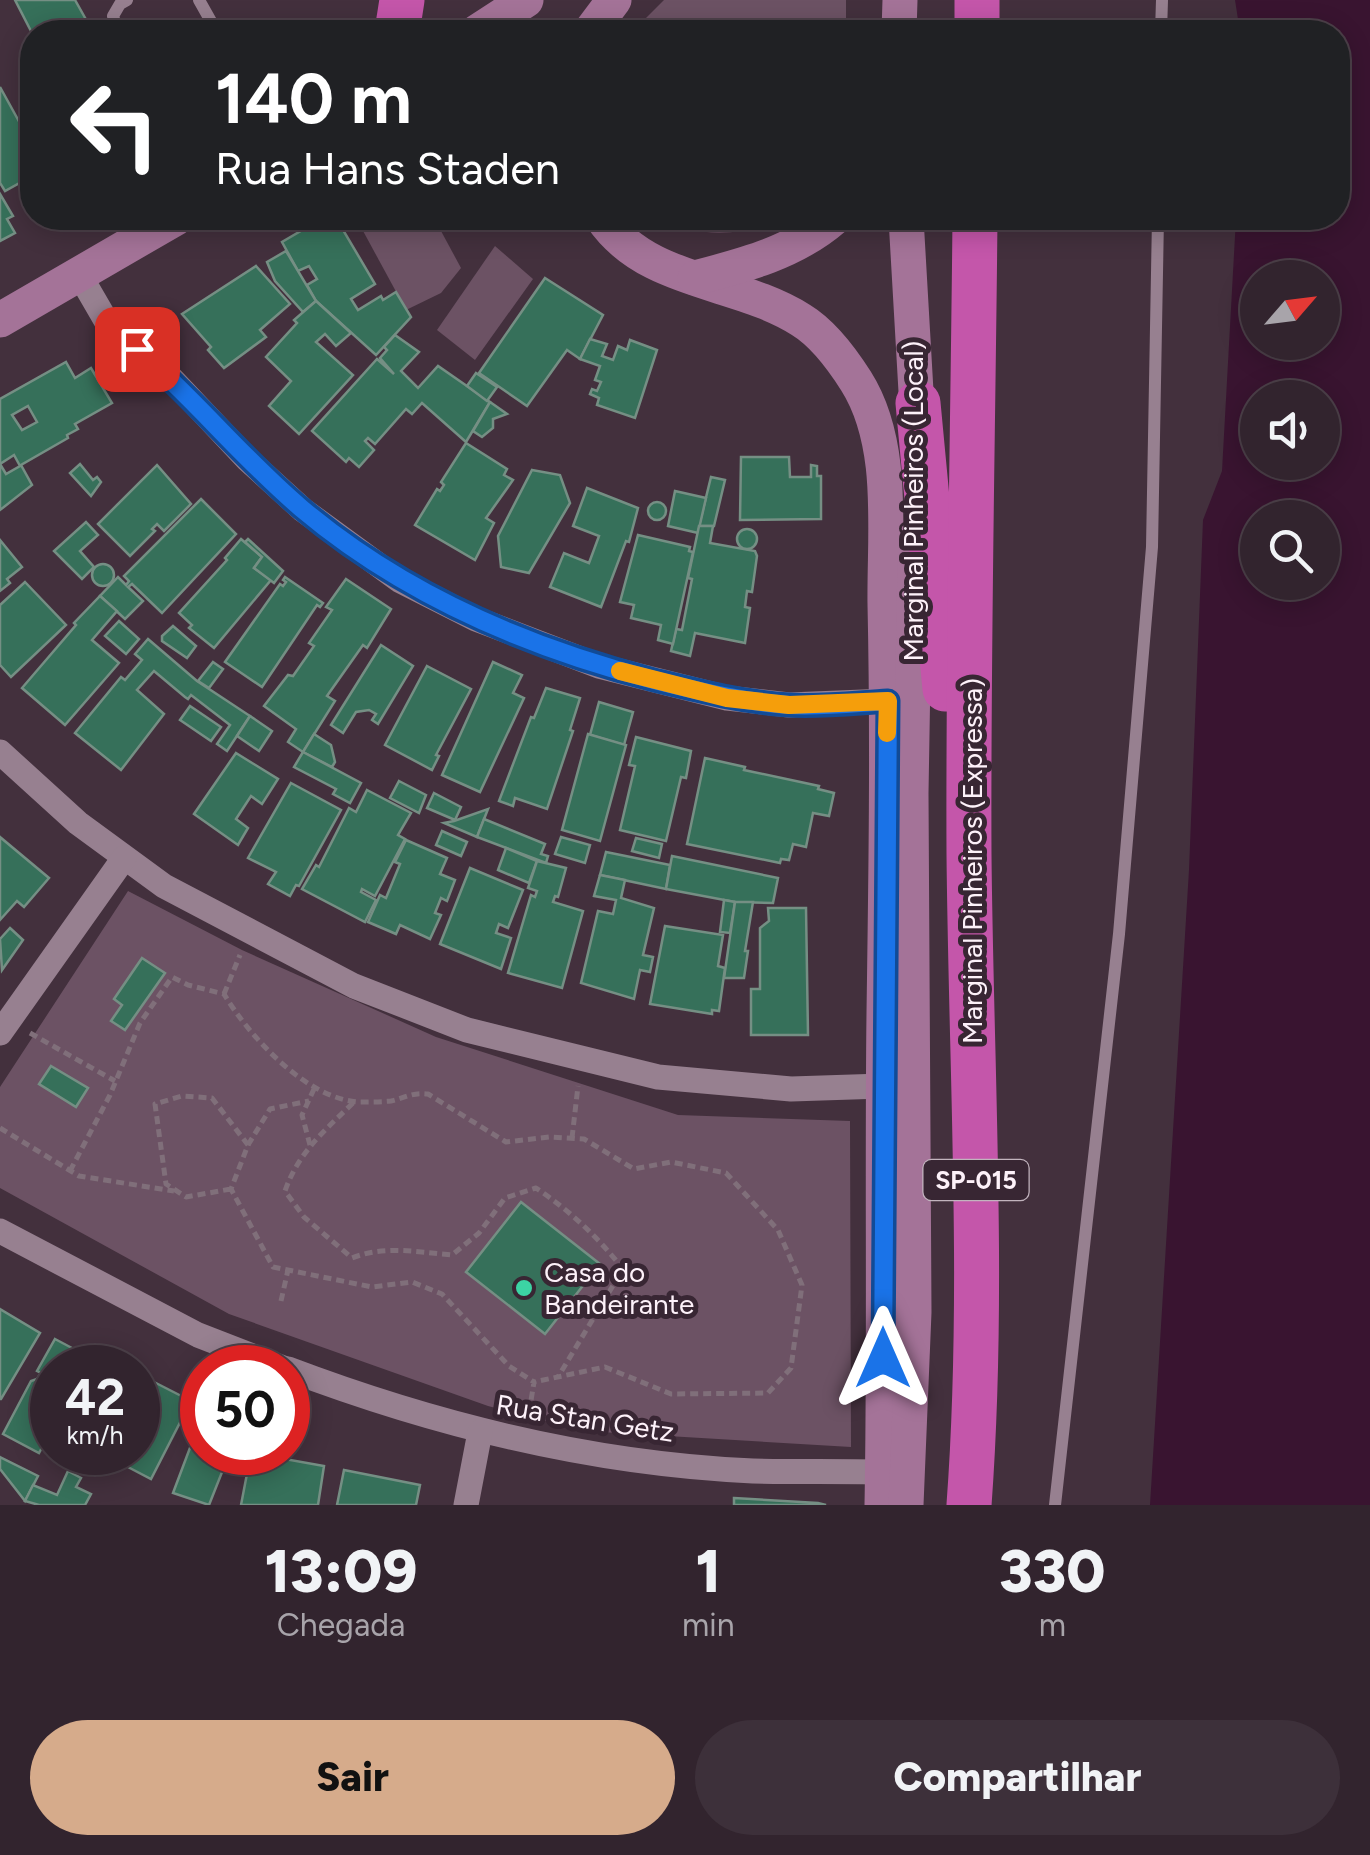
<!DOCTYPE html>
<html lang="pt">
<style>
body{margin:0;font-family:Figtree,sans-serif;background:#3d303a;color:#f1f3f6;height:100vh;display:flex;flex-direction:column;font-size:38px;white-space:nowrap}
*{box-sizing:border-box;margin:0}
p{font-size:32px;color:#a8a4aa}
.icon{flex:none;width:55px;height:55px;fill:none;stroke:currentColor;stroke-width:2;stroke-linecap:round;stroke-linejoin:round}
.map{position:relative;height:1505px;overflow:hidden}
.sheet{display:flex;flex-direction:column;background:#32242e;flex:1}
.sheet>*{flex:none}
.top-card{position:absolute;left:20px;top:20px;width:1330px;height:210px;border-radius:40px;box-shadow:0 5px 25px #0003,0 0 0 2px #4d414a;background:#202124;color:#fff;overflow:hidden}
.needle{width:65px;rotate:62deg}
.controls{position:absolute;left:1240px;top:260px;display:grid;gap:20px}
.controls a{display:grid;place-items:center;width:100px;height:100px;border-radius:50%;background:#32242e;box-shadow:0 5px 25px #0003,0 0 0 2px #4d414a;font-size:50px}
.speed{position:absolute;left:30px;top:1345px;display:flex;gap:20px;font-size:50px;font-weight:700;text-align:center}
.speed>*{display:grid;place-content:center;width:130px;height:130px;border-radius:50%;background:#32242e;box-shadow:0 5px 25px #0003,0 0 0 2px #4d414a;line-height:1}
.speed small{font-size:25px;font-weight:400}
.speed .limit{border:15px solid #d22;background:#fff;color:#111}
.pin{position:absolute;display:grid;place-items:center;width:85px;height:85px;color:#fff;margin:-42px;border-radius:20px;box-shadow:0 5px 15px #0006}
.me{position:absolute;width:110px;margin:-55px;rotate:0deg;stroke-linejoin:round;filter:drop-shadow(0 0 8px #0008)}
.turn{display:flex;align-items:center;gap:35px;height:210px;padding:0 30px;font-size:45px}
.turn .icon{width:130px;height:130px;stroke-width:2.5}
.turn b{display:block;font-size:70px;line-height:85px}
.eta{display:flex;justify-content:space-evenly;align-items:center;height:170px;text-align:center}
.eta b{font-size:60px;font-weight:800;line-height:70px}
.cta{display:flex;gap:20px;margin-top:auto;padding:20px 30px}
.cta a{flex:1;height:115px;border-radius:60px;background:#d6ab8b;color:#111;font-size:40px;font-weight:800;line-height:115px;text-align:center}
.cta a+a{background:#3d303a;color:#f1f3f6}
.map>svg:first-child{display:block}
.green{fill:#6c5264}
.water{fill:#391430;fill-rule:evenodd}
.building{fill:#36705a;stroke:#758f84;stroke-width:2.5;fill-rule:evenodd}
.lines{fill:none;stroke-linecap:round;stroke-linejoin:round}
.path{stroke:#806f7a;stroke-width:5;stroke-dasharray:8 5;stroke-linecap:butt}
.lane{stroke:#978090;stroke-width:12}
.street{stroke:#978090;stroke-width:25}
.secondary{stroke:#a47398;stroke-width:35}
.highway{stroke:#c456aa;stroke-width:45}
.route-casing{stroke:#114b97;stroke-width:25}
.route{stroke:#1a73e8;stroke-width:18}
.slow{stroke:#f59e0b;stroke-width:18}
.poi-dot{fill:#3cd4a4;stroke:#382633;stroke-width:4}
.labels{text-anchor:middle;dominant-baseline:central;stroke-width:10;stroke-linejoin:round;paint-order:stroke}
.shield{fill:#382633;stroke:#c2b4be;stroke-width:2.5}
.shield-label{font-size:25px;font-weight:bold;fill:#fdf1f9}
.street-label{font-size:28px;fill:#fdf1f9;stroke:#382633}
.poi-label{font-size:28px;fill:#fdf1f9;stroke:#382633;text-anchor:start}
</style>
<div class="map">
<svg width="1370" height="1505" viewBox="0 0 1370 1505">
<rect width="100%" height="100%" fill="#43303d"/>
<!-- green -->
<g class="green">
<path d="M664,0H846V32H632Z"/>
<path d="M356,218H434L461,268L441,293L406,310Z"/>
<path d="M664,218H780C746,236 697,239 664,218Z"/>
<path d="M495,246L533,279L475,360L437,330Z"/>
<path d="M128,891L242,950L436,1037L678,1115L850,1121L851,1447L584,1431L488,1406L229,1314L0,1188V1087Z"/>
</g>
<!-- water -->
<path class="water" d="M1235,0H1370V1505H1150L1189,870L1203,520L1222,471L1236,218H1338V32H1240ZM1258,278H1322V342H1258ZM1258,398H1322V462H1258ZM1258,518H1322V582H1258Z"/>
<!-- building -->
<g class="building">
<path d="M15,0H75L93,32L32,33Z"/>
<path d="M0,87L32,145V176L5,191L0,183Z"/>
<path d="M0,194L13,216L7,219L15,233L0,241Z"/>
<path d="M323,218H336L375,284L351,299L358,310L381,296L383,300L396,292L411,317L376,355L316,301L307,285L317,279L309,266L298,271L282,242Z"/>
<path d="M286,251L316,301L303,312L275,281L267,262Z"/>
<path d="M256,266L290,304L260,330L266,337L224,368L208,350L211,347L182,314Z"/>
<path d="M545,278L603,315L580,359L567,350L527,406L479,373Z"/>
<path d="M316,301L351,333L336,346L325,334L316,342L353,375L299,434L269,406L291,381L266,357L297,323L294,320Z"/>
<path d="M395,335L419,352L401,371L418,388L438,366L490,402L466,442L422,403L412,414L406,409L375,444L368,438L365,441L374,450L359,467L349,458L346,462L312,431L377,359L394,374L380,358L387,350L384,347Z"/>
<path d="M590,339L607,344L602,356L613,360L618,346L627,350L630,340L657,350L635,418L597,405L599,398L590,394L592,389L597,391L601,382L595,380L600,366L580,359Z"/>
<path d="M66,362L75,378L91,368L112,403L75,424L78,429L67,435L68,438L21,465L32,485L0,510V464L6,474L20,466L14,455L0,464V399ZM28,406L37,422L22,430L12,415Z"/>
<path d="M476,373L497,387L487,401L467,386Z"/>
<path d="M490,402L507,414L493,419V428L482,437L473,431Z"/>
<path d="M466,443L507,469L504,475L513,480L486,518L494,523L475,560L415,525L437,489L440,491L444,485L441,482Z"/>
<path d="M741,457H789L790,477H811V465L817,466V476H821V519L740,520Z"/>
<path d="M80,464L93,480L97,477L101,482L91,496L70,473Z"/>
<path d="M157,465L191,504L164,531L157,524L152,529L155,531L130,556L98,524Z"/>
<path d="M532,470L560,475L570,503L529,573L501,567L498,536Z"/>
<path d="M711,477L725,480L714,526H699Z"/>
<path d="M587,488L638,508L629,542L626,541L601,607L550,587L564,553L589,563L599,536L573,526Z"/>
<path d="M675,491L706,498L698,533L668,526Z"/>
<path d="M201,499L236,534L162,613L132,584L128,587L143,601L125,619L100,596L118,577L126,585L129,581L124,576Z"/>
<circle cx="657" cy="511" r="9"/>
<path d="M86,522L98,535L80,551L94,567L82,579L54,551Z"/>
<path d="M699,526H713L710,543L755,551L757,556L752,592L747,591L745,607L750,608L745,643L695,633L690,656L671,651L676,629L682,630L692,579L688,578Z"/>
<circle cx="747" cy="539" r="10"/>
<path d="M638,535L690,547L689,551L693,552L673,644L658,640L661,625L631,618L634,605L620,602Z"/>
<path d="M241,539L262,557L254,568L271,580L214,648L189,628L192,625L179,613L227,560L225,558Z"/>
<path d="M248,539L283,571L274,583L254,568L262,557L245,542Z"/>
<path d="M0,540L22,567L7,579L10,583L0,591Z"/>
<circle cx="103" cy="575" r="11"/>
<path d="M285,577L323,603L320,607L317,605L262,687L225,662L280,584L283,586L286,582L283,580Z"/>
<path d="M346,579L391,609L367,648L363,645L327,696L335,701L303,752L288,742L296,729L264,706L288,675L293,676L314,646L309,643L332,610L326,607Z"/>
<path d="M25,582L66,625L11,677L0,665V605Z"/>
<path d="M100,596L117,611L92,640L119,663L65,725L22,688L76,625L74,623Z"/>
<path d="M119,621L139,639L126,654L105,636Z"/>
<path d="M173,626L196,646L187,658L162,641V636Z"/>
<path d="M148,639L197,681L250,716L227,751L217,744L230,725L191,695L188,699L185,697L154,671L137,690L164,714L121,770L75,733L121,677L125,680L142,660L135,654Z"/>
<path d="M381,645L413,666L378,724L372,720L376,714L369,710L356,712L343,733L331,725Z"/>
<path d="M213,662L223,669L209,688L198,681Z"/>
<path d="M493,662L522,675L513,693L524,698L480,792L442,775Z"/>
<path d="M427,666L471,689L436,755L439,756L432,770L385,745Z"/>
<path d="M546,688L580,698L570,730L573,731L547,809L515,798L513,806L499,801L531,717L534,718Z"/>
<path d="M599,702L633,712L624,745L590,735Z"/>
<path d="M190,706L221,727L211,741L180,720Z"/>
<path d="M250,716L272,731L259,751L237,736Z"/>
<path d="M314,734L331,745L335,762L332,767L303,752Z"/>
<path d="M588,734L626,745L600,841L562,830Z"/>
<path d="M636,737L691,751L686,778L681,777L666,841L620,830L635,766L629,765Z"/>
<path d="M303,752L361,783L350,803L333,794L336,789L294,767Z"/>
<path d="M236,753L278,779L262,804L251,796L236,819L248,828L238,845L194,814Z"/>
<path d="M705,758L745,767L744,770L819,786L818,789L834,793L829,816L813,813L806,847L793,844L789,860L781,859L780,863L687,844Z"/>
<path d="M399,781L426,795L419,813L390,798Z"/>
<path d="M291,783L341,810L299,886L296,885L290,896L268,884L276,872L248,858Z"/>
<path d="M367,790L411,813L398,835L405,839L375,896L362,889L361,892L376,900L365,922L302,889L316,865L319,867L349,808L356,812Z"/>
<path d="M434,793L461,807L455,820L427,808Z"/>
<path d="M488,809L477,837L444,823L454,821Z"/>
<path d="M484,819L545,844L541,854L548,856L546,863L477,837Z"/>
<path d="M442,831L467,842L461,856L436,845Z"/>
<path d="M0,837L49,878L24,907L17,901L0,920Z"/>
<path d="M561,837L590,845L585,863L555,854Z"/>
<path d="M636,838L662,844L659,858L632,851Z"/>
<path d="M406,840L447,858L440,874L455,880L447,901L441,898L435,913L441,915L430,939L400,925L396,934L368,922L380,895L386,898L400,864L395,862Z"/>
<path d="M506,848L537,861L529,883L498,870Z"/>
<path d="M606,852L670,865L666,889L600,875Z"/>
<path d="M672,856L778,878L773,903L735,902L666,889Z"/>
<path d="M537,861L566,868L558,897L555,896L553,902L583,911L562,988L508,973L531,895L535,897L537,891L528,888Z"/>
<path d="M470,868L523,890L508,928L499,924L496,933L511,938L501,969L440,944Z"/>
<path d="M600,875L625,880L621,898L654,908L643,955L653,957L650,972L640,970L634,999L581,983L598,911L613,914L616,900L594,896Z"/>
<path d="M724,900L735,902L730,933L720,932Z"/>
<path d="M735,902H753L745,951H748L744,978H724Z"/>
<path d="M768,908H806L808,1035H751V989H760V928L769,921Z"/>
<path d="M665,926L723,935L718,966L725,968L719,1011L712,1010V1014L650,1004Z"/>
<path d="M10,928L23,940L2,970L0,939Z"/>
<path d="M142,958L165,973L125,1030L111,1021L122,1005L114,999Z"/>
<path d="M51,1066L88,1088L76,1107L39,1084Z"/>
<path d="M521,1202L600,1264L545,1334L466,1272Z"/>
<path d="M0,1309L40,1333L1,1399H0Z"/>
<path d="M55,1339L85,1355L77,1368H52V1429L39,1453L3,1434L31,1381L37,1379L41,1373L37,1371Z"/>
<path d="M152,1381L191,1401L151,1479L126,1466L128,1461L116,1455L138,1452V1411Z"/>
<path d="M202,1416V1452H230L209,1505L173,1493Z"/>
<path d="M251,1453L324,1466L318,1505H241Z"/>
<path d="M0,1457L38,1476L25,1501L0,1469Z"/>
<path d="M344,1470L420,1485L416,1505H337Z"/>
<path d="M68,1471L81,1478L76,1487L91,1494L85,1505H39L25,1501L33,1485L57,1495Z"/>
<path d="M734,1498L818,1503L826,1505H734Z"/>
</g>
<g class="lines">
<!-- path -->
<g class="path">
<path d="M224,994L240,955"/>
<path d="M30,1033L115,1081"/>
<path d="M353,1103C325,1130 298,1153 285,1191L304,1217L352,1258C385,1245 417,1252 452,1255L479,1233L505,1198L536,1188C570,1211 597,1236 623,1269L558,1377"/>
<path d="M0,1128L79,1176L174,1191"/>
<path d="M572,1138L578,1086"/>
<path d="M248,1145L270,1109L309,1101"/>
<path d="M310,1145L302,1115L314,1089"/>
<path d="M70,1171L110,1095L140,1023L172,977L188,985L224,994C249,1036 307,1100 360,1102C369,1102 381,1102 391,1101C405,1098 412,1092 428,1094L506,1142L549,1137L584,1139L634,1169L671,1162L726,1173L778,1230L802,1285L791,1368L768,1393L671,1394L605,1367L534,1382"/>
<path d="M231,1189L186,1197L166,1184L155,1104L182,1096L212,1098L248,1145L231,1189L273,1267L372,1287L412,1282L442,1294L509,1366L534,1382L529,1413"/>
<path d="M574,1296L595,1313"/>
<path d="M281,1301L288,1270"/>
</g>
<!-- lane -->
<g class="lane">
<path d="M199,0L217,32"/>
<path d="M118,32L113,16L120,4L127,0"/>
<path d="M1161,32L1162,0"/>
<path d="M1055,1505L1119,934L1152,547L1158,218"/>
</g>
<!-- street -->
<g class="street">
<path d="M79,274L108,324L167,374L247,459L303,510L399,580L476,619L599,666L727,698L789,705L888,701"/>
<path d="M0,752L78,823L164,886L354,986L467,1030L658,1077L791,1089L883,1086"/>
<path d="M0,1033L124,858"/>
<path d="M0,1231L198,1335L283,1368"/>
<path d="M288,1369C436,1425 594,1464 753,1471C796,1472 839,1471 882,1472"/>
<path d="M466,1505L480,1432"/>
</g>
<!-- secondary -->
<g class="secondary">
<path d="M477,32L526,0"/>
<path d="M590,32L614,0"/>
<path d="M899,32L900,0"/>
<path d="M602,218C647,284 739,280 801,320C824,334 842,359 856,381C896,444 884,533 885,604C888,740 886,876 884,1013C882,1177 885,1341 882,1505"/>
<path d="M906,218L918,426"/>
<path d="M695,278C745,265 795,252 834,218"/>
<path d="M0,320L176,218"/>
<path d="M906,1505L914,1312L911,793L915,558"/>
</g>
<!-- highway -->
<g class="highway">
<path d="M397,32L402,0"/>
<path d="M977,32V0"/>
<path d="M918,403L945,689"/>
<path d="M969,1505C985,1288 971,1071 969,854C968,642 973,430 975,218"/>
</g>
</g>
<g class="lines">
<defs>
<path id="route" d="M137,349C195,399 243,459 301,508C403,594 526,647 654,680C699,691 742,702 789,705C821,707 855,703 888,701L883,1358"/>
</defs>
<!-- route casing -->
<use href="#route" class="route-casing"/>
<!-- route -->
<use href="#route" class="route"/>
<!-- slow -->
<path class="slow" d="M620,671L727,698L789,705L888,701L887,733"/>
</g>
<!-- markers -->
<circle class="poi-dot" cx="524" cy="1288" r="10"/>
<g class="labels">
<!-- shield labels -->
<rect class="shield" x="923.5" y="1160" width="105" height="40" rx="8"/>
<g class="shield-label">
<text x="976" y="1180">SP-015</text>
</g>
<!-- street labels -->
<g class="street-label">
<text transform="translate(913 501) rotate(-90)">Marginal Pinheiros (Local)</text>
<text transform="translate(972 861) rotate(-90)">Marginal Pinheiros (Expressa)</text>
<text transform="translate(585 1418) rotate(9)">Rua Stan Getz</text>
</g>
<!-- poi labels -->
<g class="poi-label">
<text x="544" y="1272">Casa do<tspan x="544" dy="32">Bandeirante</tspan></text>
</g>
</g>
</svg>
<div class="controls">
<a><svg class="needle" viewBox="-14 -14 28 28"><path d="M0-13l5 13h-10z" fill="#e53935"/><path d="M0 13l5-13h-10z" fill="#a8a4aa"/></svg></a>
<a><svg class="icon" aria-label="sound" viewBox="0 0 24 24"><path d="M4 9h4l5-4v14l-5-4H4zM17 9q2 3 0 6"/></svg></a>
<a><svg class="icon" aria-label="search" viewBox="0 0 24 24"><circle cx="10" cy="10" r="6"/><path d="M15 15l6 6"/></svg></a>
</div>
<div class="speed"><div>42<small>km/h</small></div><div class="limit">50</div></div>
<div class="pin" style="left:137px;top:349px;background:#d93025"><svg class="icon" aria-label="arrive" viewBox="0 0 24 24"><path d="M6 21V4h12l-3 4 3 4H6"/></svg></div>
<svg class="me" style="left:883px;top:1358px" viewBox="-20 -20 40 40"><path d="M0-17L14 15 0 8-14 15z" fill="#1a73e8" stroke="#fff" stroke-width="4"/></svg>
<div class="top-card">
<div class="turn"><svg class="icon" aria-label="left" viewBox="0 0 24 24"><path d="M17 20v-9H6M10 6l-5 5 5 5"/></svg><div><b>140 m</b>Rua Hans Staden</div></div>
</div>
</div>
<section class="sheet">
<div class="eta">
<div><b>13:09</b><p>Chegada</p></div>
<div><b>1</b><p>min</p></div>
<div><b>330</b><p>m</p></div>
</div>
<div class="cta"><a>Sair</a><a>Compartilhar</a></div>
</section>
